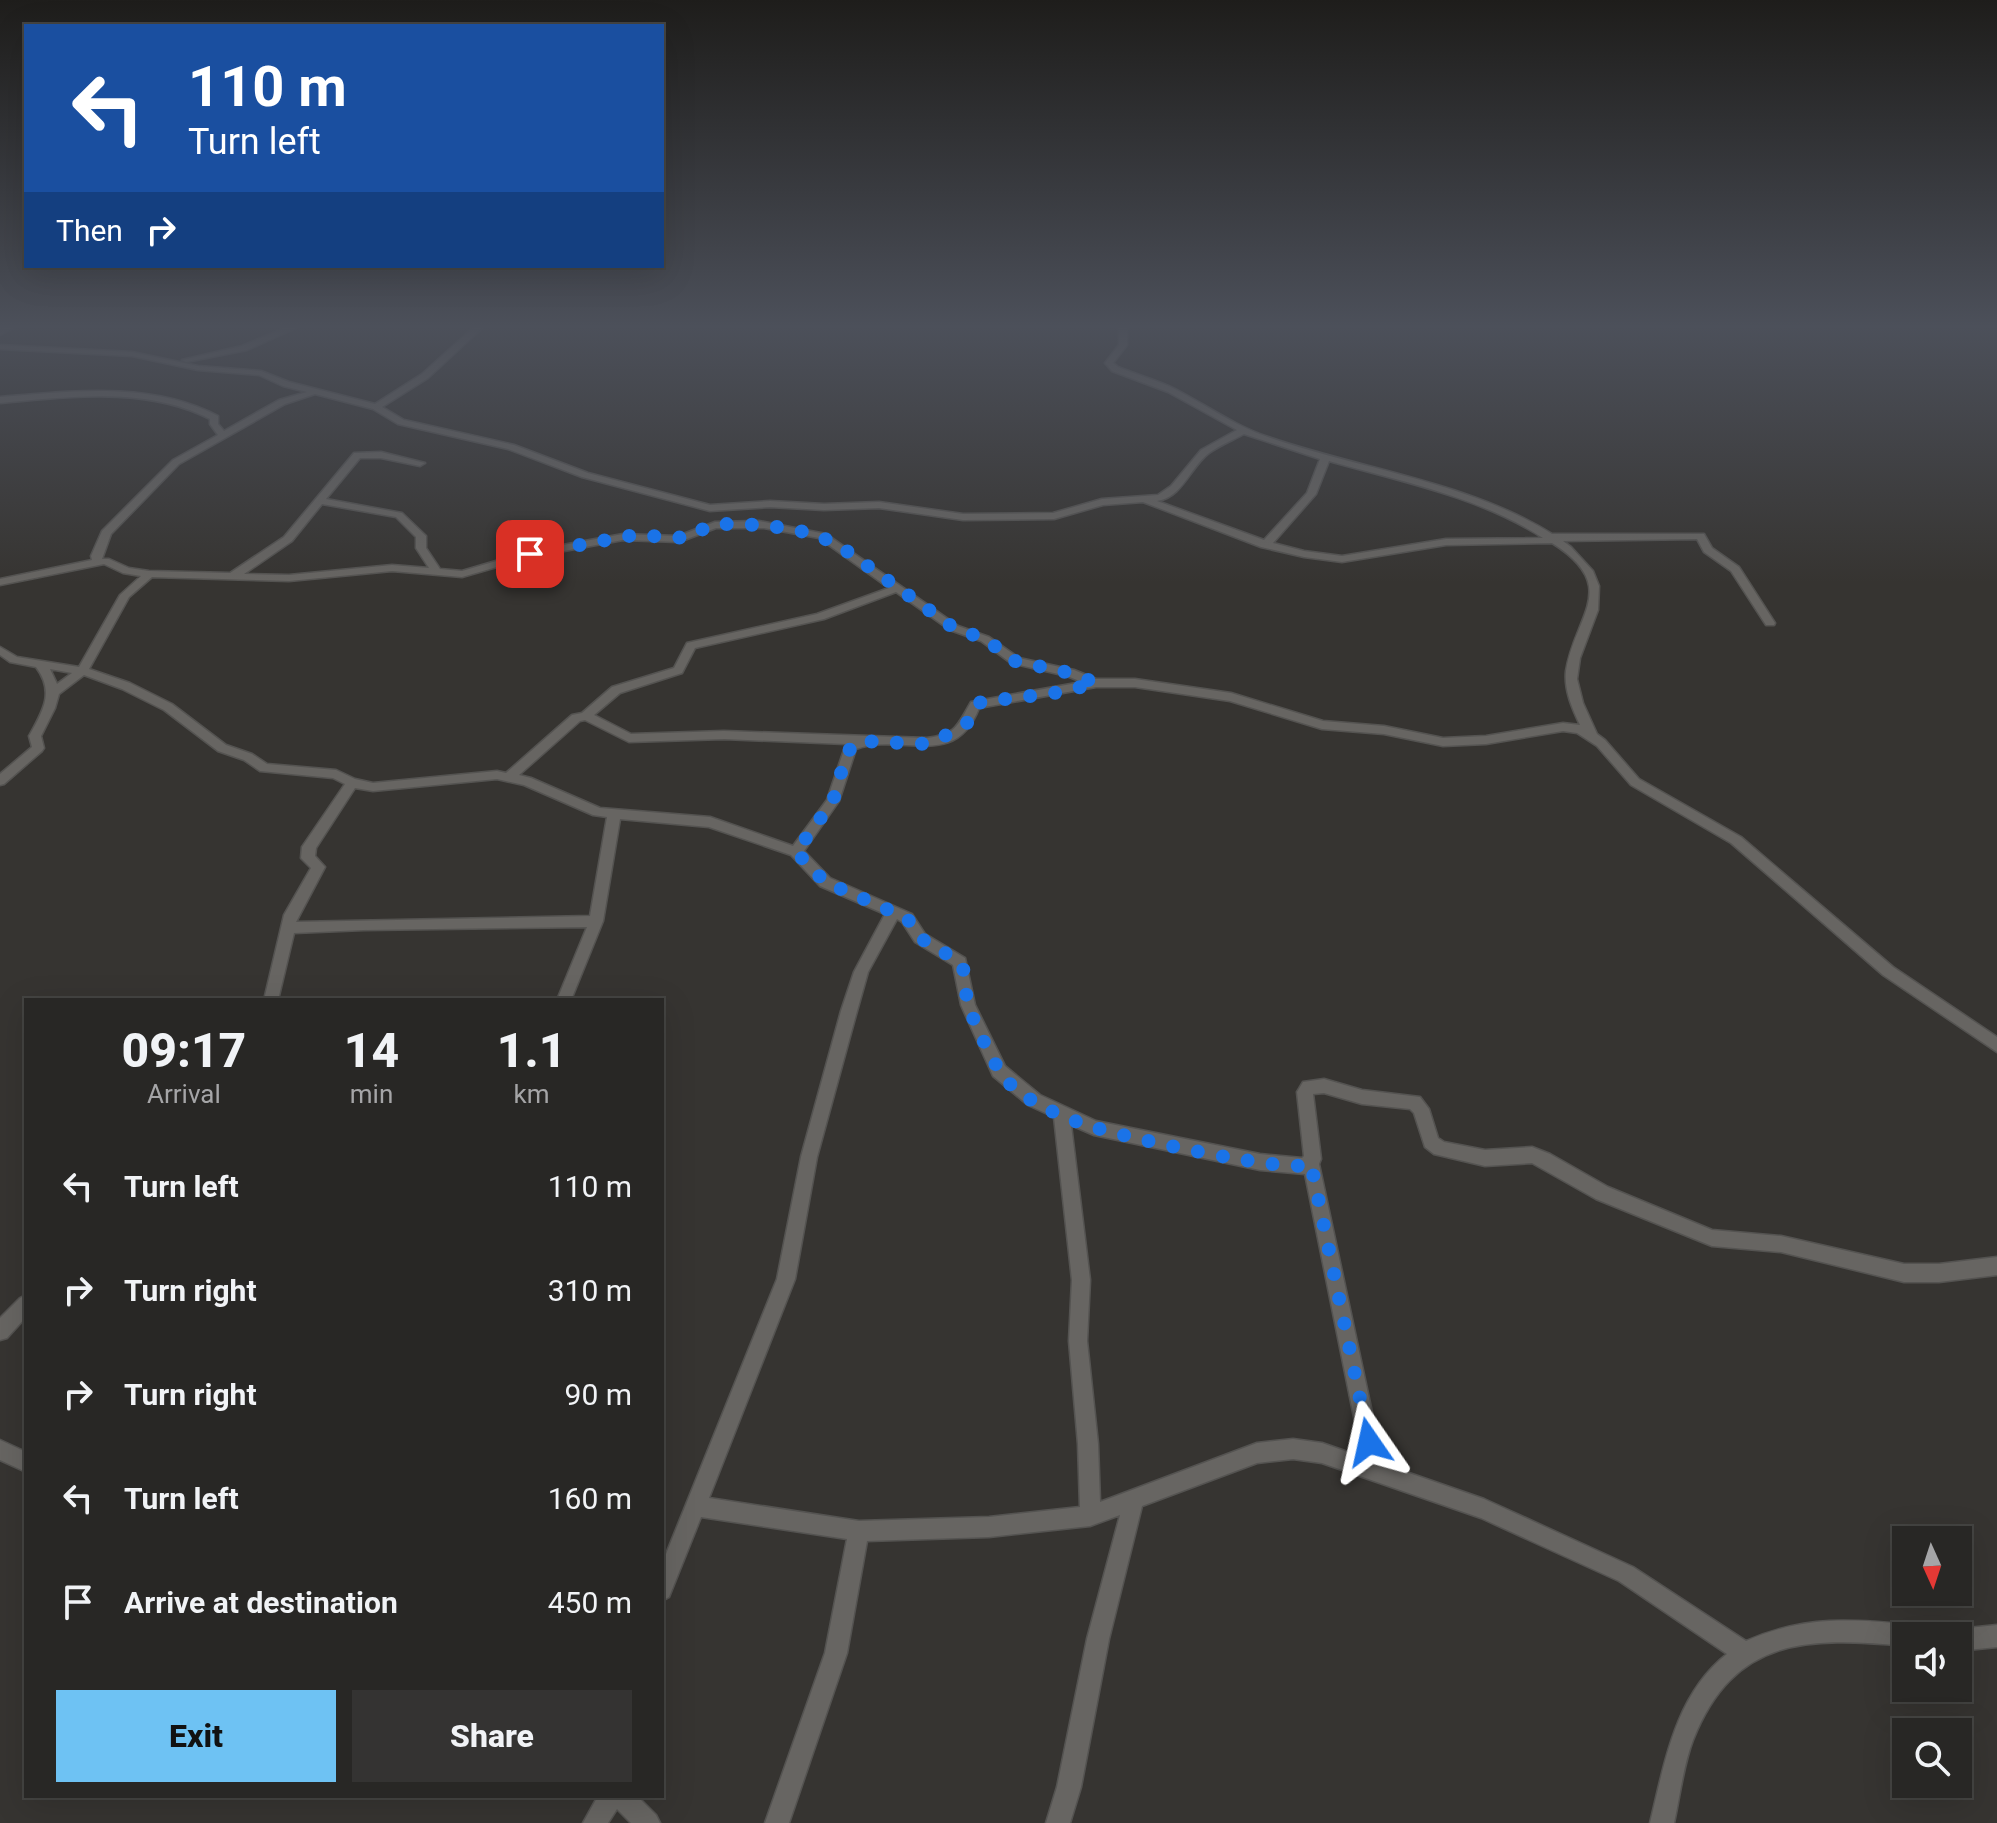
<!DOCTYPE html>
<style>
body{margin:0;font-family:Roboto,sans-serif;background:#343332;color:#f1f3f6;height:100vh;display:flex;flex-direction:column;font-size:30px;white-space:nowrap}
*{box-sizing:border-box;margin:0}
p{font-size:26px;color:#a5a5a7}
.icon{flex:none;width:44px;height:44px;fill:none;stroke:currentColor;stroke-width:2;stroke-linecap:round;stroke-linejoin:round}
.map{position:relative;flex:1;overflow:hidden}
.sheet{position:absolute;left:24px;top:998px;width:640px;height:800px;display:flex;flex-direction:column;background:#282725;border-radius:0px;box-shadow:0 8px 32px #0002,0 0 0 2px #444442}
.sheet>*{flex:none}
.hud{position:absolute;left:24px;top:24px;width:640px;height:244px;border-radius:0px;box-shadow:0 8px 32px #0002,0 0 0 2px #444442;background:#1a4fa0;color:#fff;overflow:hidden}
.needle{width:52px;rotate:177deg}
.controls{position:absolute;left:1892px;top:1526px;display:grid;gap:16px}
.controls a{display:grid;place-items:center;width:80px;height:80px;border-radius:0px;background:#282725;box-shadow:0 8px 32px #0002,0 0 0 2px #444442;font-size:40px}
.pin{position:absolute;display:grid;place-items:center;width:68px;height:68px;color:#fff;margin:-34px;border-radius:16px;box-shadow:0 4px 12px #0006}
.me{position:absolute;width:88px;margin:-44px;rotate:349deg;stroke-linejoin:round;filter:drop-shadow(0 0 6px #0008)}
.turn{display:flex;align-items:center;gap:28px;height:168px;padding:0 32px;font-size:36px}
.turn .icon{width:104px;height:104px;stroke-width:2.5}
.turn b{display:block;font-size:56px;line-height:68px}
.then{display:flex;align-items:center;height:76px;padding:0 32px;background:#0003;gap:16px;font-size:30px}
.eta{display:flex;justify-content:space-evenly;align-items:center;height:136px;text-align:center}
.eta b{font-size:48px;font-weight:800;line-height:56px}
.cta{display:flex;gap:16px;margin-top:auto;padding:16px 32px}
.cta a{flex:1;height:92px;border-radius:0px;background:#6ec2f3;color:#111;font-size:32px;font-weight:800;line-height:92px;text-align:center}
.cta a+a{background:#343332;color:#f1f3f6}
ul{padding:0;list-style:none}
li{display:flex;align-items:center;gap:24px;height:104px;padding:0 32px}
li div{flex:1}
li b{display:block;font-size:30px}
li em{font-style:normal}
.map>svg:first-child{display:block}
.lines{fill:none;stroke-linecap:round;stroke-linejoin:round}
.street-casing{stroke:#545351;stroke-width:3}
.street{fill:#676562;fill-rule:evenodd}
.route{stroke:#1a73e8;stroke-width:14;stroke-dasharray:0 25.2}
</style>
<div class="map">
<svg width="1997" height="1823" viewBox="0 0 1997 1823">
<rect width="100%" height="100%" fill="#363431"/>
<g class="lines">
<defs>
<g id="street">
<path d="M3,328H13L0,335V330Z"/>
<path d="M285,328H296L247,350L186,362L182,360L242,346Z"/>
<path d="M473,328H482L428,378L382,407L404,420L514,445L588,473L710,505L770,501L824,504L879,502L963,514L1053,513L1102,499L1158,495L1171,486L1201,450L1237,430L1168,392L1112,371L1105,363L1119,345V328H1127V345L1113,363L1118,367C1137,375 1157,380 1175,389C1206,405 1235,426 1268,437C1360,469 1469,482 1552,534H1704L1712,548L1739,567L1775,623L1774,625H1766L1731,571L1704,552L1697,539L1563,541L1571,547L1593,571L1599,586L1598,610L1580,658L1577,679L1583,703L1597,734L1605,740L1639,779L1741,837L1893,967L1997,1037V1052L1883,975L1731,843L1631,785L1597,746L1577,733L1563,731L1486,744L1443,746L1384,734L1322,729L1230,701L1135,687H1096L979,708C955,771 902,732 856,749L839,801L804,851L830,878L912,914L925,934L965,958L975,1005L1005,1066L1040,1095L1096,1121L1260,1154L1302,1158L1304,1156L1297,1092L1303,1082L1324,1079L1362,1090L1420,1097L1429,1109L1438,1138L1444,1142L1485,1150L1532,1147L1550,1154L1608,1187L1712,1230L1781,1236L1904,1264H1939L1997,1257V1275L1939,1282H1904L1781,1252L1712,1246L1596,1199L1532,1163L1485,1166L1434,1154L1425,1147L1414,1113L1410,1109L1362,1104L1324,1093L1313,1094L1321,1159L1319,1164L1383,1464L1484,1499L1633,1567L1746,1641C1805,1615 1853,1619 1915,1625L1923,1628L1926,1636H1906V1646C1809,1637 1734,1636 1693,1740C1683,1766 1680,1796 1674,1823H1650C1665,1762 1675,1695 1727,1654L1619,1581L1481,1518L1322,1463L1293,1459L1257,1463L1142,1506L1109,1639L1081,1787L1070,1823H1046L1057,1787L1087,1639L1120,1515L1090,1526L989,1537L867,1541L847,1653L789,1823H765L825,1653L847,1539L701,1517L669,1597L662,1601V1564L777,1279L801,1157L841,1011L854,972L885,914L820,886L791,855L709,827L620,819L603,921L571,1000H557L587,927L364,930L294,933L278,1000H264L284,915L311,868L301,858L302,847L345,784L333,778L260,771L244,760L218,751L164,710L122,689L84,675L59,694L55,708L41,736L44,748L42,751L4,784L0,785V774L32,747L29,736C43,711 55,692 36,667L10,662L0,655V647L17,657L79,667L120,595L141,576L123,573L104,564L0,585V579L92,560L91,556L102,531L173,460L218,435L210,424V419C146,386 69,397 0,403V397C73,391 151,381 218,416V424L224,431L279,400L307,392L283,386L259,375L198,370L132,356L0,349V345L132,352L198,366L261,371L289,382L375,404L422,374ZM315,394L373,409L398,424L508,449L582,477L710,511L770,507L824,510L879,508L963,520L1054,519L1103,505L1143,502L1261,547L1304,557L1342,562L1446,545L1552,543C1622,587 1574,616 1566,671C1564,690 1572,708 1580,725L1563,723L1486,736L1443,738L1384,726L1323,721L1231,693L1135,679H1096L1074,670L1019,658L989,637L958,626L826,534L759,521L715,522L678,536L623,534L530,551L462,571L440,569L426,548V536L402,513L326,499L360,458H381L420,466L425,463L381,452L354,453L284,537L230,573L149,571L129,568L109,559H102L111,534L179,464L285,404ZM1244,434L1320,459L1307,493L1264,540L1157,501C1182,498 1191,466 1209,453C1220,445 1233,440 1244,434ZM1329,461C1400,481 1480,497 1543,538L1446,539L1342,556L1304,551L1273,543L1316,494ZM322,504L396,517L416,537V548L429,568L392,565L289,575L244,574L292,541ZM716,528H764L819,538L889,588L817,614L687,643L674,668L612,687L582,713L572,715L506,773L497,771L373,783L355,779L336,770L267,764L252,754L226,745L172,704L130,683L89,669L129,597L152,577L289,581L392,571L462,577L532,557L623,540L679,542ZM896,592L950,630L981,641L1011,663L1067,676L1082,682L971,702C957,726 957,734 927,738L724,731L631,734L594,715L620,693L682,673L695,648L824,619ZM50,669L72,673L57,684ZM585,720L629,742L724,739L846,744L827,800L793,846L710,817L600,808L531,778L519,775L580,721ZM497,779L524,785L593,815L607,817L590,916L296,922L325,867L315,856L316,848L355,788L373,791ZM897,919L902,922L915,942L953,965L961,1005L993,1076L1028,1105L1054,1117L1072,1280L1069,1341L1078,1444L1080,1507L989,1517L859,1521L709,1498L795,1279L817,1157L857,1011L868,972ZM1071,1125L1094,1135L1260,1170L1305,1174L1362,1457L1322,1443L1293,1439L1257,1443L1100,1502L1098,1444L1087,1341L1090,1280Z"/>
<path d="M26,1295V1317L7,1338L0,1340V1318L20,1298Z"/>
<path d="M0,1440L26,1452V1472L0,1460Z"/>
<path d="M1997,1625V1647L1958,1651V1636H1949L1950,1632L1958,1629Z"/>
<path d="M598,1796H637L656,1815L660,1823H631L617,1809L608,1823H583Z"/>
</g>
</defs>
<!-- street casing -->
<use href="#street" class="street-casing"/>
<!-- street -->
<use href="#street" class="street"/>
</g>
<!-- sky -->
<linearGradient id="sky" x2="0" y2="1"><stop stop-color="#1e1d1b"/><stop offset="0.56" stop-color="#4c505a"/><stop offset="1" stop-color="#4c505a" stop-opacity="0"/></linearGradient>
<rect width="1997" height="583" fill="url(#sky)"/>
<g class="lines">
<!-- route -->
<path class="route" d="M530,554L634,535L686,538L709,526L722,524L765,525L811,533L837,544L954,628L985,639L1015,661L1070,673L1096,683L1062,692L981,702L971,710L967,723L938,740L921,744L860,741L847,752L833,801L796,852L825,882L907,918L920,938L960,962C968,976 964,990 968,1004C971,1017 995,1066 1003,1076C1021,1100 1065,1119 1093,1127C1126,1137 1286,1174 1311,1164L1369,1442"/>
</g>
</svg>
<div class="controls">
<a><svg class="needle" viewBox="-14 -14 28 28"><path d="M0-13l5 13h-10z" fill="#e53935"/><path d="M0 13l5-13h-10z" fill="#a5a5a7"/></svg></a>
<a><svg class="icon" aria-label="sound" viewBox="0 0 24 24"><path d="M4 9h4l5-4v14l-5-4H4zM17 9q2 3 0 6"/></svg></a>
<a><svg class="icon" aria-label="search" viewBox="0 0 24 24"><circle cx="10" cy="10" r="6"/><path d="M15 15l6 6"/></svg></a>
</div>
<div class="pin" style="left:530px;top:554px;background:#d93025"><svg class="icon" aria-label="arrive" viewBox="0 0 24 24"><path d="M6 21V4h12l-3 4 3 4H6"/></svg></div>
<svg class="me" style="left:1369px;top:1442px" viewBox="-20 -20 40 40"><path d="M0-17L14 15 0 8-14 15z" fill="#1a73e8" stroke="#fff" stroke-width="4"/></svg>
<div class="hud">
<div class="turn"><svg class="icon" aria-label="left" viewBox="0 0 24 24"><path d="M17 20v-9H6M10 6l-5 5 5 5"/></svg><div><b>110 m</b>Turn left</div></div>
<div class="then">Then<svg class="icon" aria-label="right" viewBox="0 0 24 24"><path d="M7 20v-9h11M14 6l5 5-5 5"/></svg></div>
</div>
<section class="sheet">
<div class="eta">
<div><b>09:17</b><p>Arrival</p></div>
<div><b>14</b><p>min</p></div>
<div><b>1.1</b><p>km</p></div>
</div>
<ul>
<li><svg class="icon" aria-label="left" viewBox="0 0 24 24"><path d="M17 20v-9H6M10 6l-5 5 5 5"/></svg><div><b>Turn left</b></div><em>110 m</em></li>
<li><svg class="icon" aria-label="right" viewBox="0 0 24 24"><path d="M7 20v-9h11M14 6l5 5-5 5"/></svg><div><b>Turn right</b></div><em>310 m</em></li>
<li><svg class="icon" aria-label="right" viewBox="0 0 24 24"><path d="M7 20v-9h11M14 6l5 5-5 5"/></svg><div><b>Turn right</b></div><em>90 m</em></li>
<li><svg class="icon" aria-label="left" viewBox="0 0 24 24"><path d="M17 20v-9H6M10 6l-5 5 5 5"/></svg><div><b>Turn left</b></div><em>160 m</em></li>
<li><svg class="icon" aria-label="arrive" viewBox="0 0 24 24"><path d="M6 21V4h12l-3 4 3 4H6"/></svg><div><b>Arrive at destination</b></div><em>450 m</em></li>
</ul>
<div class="cta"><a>Exit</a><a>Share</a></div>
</section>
</div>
